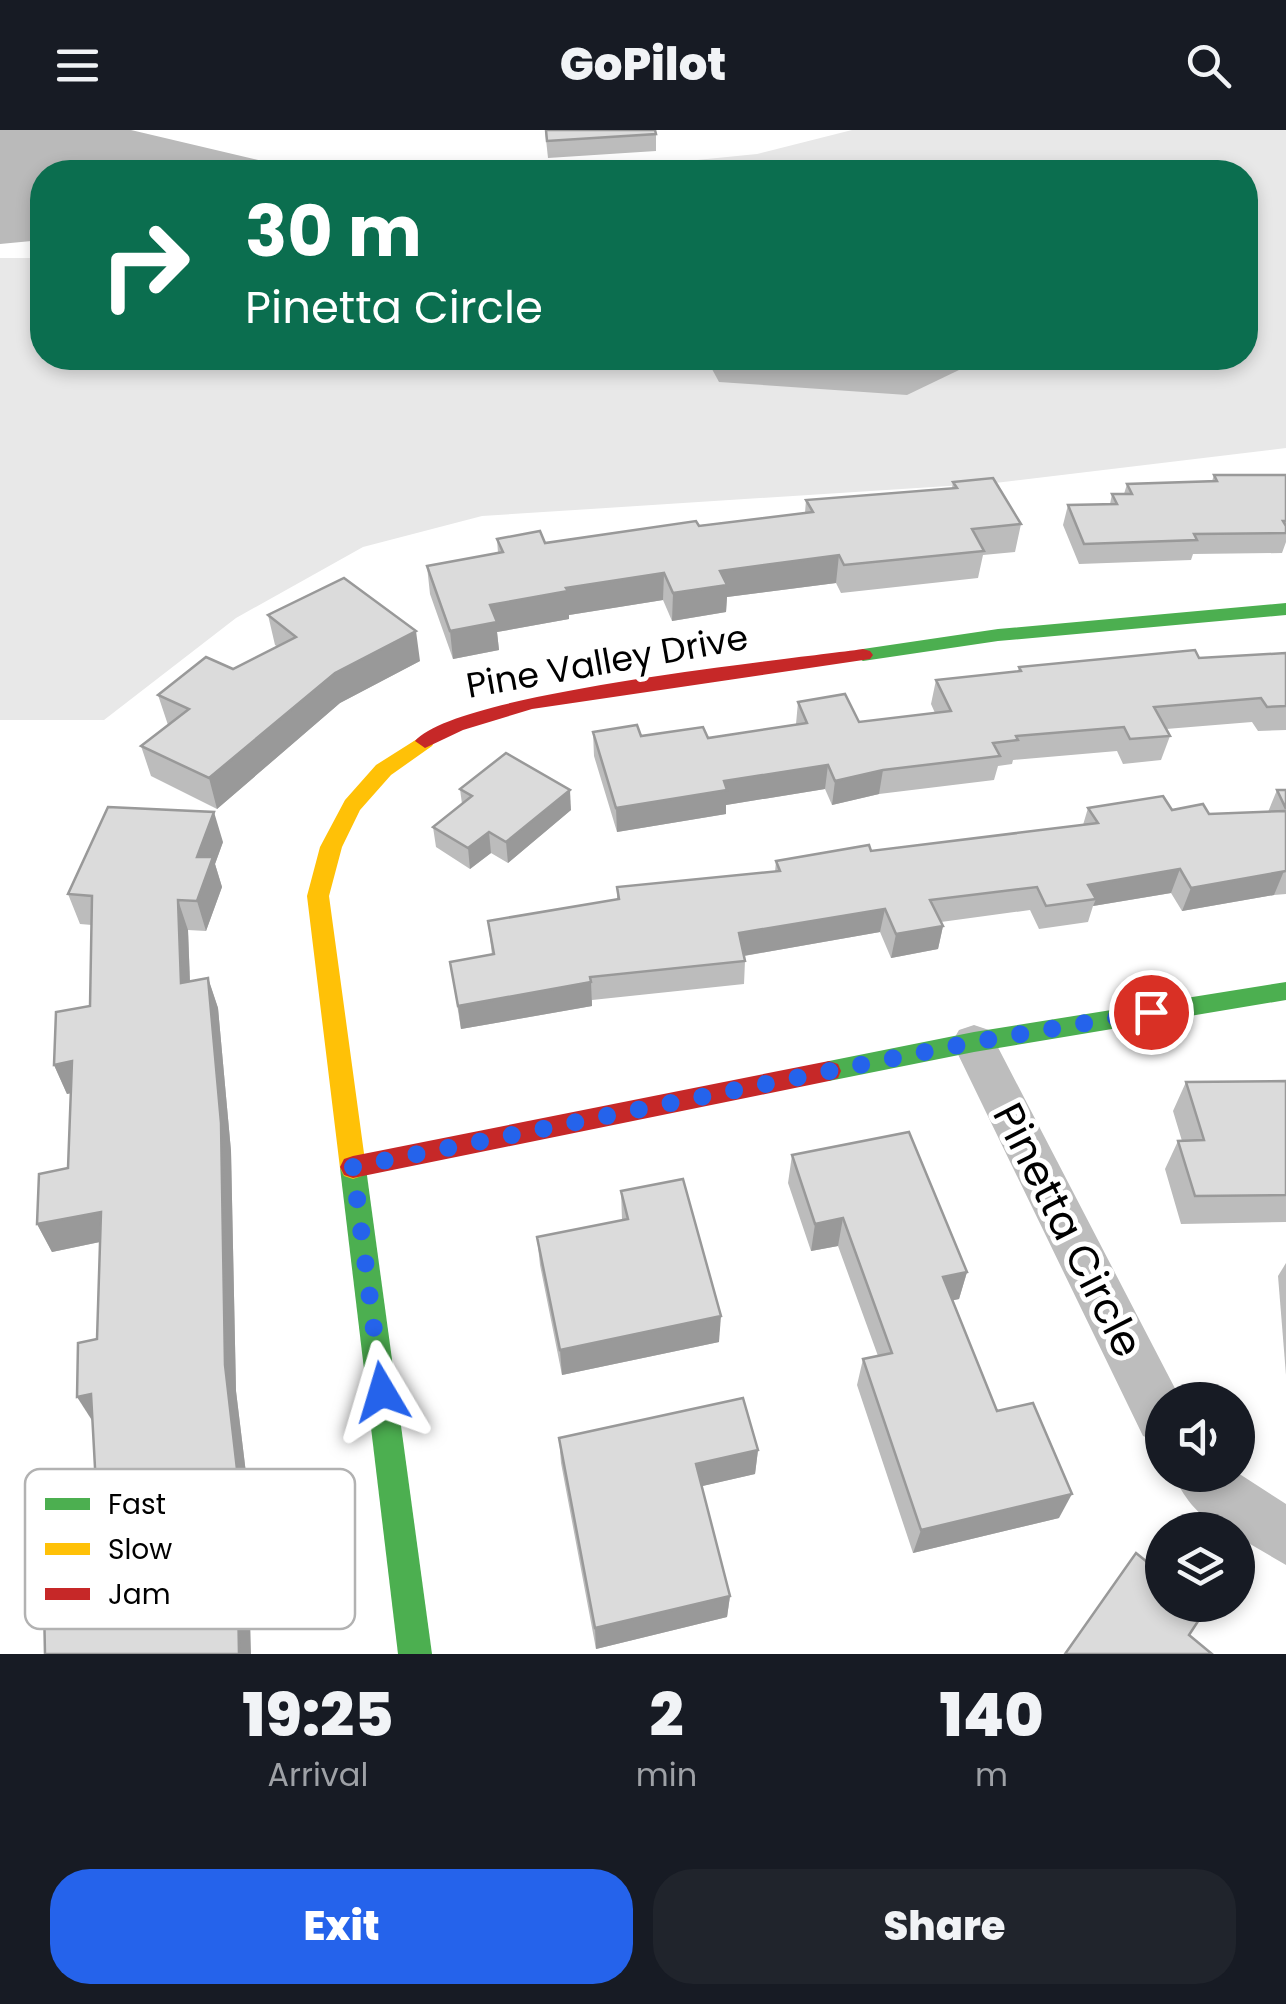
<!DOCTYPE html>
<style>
body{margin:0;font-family:Poppins,sans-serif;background:#20242c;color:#f1f3f6;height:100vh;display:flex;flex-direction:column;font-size:38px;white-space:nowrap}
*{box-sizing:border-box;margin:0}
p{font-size:32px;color:#9ea1a6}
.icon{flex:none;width:55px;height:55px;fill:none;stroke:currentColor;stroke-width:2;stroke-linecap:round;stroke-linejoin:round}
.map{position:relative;height:1524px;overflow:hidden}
.drawer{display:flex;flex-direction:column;background:#171b24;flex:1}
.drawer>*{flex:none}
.hud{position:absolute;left:30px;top:30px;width:1228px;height:210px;border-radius:40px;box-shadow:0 5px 15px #0003;background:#0b6e4f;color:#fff;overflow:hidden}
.buttons{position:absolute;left:1145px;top:1252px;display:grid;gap:20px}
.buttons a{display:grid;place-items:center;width:110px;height:110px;border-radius:50%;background:#171b24;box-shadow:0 5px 15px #0003;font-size:50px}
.pin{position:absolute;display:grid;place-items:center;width:85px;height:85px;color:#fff;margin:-42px;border:5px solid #fff;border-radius:50%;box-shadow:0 2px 10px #0007}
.me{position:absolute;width:110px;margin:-55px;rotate:353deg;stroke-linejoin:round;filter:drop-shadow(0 0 8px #0008)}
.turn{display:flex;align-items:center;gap:35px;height:210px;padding:0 50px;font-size:45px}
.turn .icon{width:130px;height:130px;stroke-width:2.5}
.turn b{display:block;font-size:70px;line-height:85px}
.eta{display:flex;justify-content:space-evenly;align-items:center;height:170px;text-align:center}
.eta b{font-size:60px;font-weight:800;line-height:70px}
.action{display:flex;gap:20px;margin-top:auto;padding:20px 50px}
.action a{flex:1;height:115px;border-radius:40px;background:#2563eb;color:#fff;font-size:40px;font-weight:800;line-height:115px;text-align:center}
.action a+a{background:#20242c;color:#f1f3f6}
header{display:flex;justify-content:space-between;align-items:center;height:130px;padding:0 50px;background:#171b24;font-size:45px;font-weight:800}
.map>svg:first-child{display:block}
.green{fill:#e8e8e8}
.water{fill:#bababa}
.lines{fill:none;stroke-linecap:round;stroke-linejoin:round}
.street{fill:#bdbdbd;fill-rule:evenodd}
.fast{fill:#4caf50;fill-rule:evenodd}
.slow{fill:#ffc107;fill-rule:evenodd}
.jam{fill:#c62828;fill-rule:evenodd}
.wall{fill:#bcbcbc}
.shaded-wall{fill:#999}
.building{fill:#dbdbdb;stroke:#999;stroke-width:2.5}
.route{stroke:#2563eb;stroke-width:18;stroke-dasharray:0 32.4}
.labels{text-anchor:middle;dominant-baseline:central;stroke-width:10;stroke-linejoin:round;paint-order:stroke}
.street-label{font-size:35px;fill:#000;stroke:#fff}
.near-street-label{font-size:42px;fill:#000;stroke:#fff}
.key{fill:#fff;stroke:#b2b2b2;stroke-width:2.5}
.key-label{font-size:28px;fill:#000}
</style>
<header><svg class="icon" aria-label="menu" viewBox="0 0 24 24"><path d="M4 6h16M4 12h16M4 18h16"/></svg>GoPilot<svg class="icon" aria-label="search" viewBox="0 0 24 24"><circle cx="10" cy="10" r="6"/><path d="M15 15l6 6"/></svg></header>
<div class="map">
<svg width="1286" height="1524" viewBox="0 0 1286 1524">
<rect width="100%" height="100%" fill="#fff"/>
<!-- green -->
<path class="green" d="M852,0H1286V318L995,353L482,386L363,417L236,488L104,590H0V128H42V228H1245V42H407L415,38L677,32L757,24Z"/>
<!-- water -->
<g class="water">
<path d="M0,0H131L309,42H42V110L0,114Z"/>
<path d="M706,228H984L907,265L719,252Z"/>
</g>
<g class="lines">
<!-- street -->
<g class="street">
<path d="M974,895L989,900L1181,1270H1162V1313L1143,1306L952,912L959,900Z"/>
<path d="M1238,1343L1286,1374V1435L1238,1407V1400C1208,1400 1184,1370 1174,1345Z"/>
</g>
<!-- fast -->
<g class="fast">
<path d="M1286,473V485L998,511L863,531L853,525L863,519L998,499Z"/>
<path d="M1286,852V870L974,922L829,951L820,948L817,941L820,934L829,931L974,902Z"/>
<path d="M353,1027L362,1030L366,1038L432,1524H398L340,1038L344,1030Z"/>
</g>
<!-- slow -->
<path class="slow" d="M425,604L432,606L435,611L432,616L391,645L360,680L342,717L329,766L366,1038L362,1046L353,1049L344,1046L340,1038L307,766L320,717L345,670L376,635Z"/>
<!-- jam -->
<g class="jam">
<path d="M863,519L870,521L873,525L870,529L532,579L463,600L425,618L415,611C455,563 785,530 863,519Z"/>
<path d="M829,931L838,934L841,941L838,948L829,951L353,1048L344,1045L340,1037L344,1029L353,1026Z"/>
</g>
</g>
<!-- wall -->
<g class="wall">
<path d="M545,0H655L656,4V21L548,28Z"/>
<path d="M1214,345H1286V412L1282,423L1193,424L1191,430L1079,434L1063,395L1068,375L1110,374L1112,364H1124L1127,354L1212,351Z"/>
<path d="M953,352L1021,394L1015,422L983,425L978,448L841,463L836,453L727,467L726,482L672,491L663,470L569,485V489L497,502L499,520L453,529L430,464L427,436L498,423L497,409L545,413L805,383L806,370L952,358Z"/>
<path d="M268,485L420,531L340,573L217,679L151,646L141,616L168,595L158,565L233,539L278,517L275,515Z"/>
<path d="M1286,523V600L1258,601L1252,592L1166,599L1170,606L1161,630L1123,634L1117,621L1013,630L1012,634L998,636L994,650L879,664L832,675L825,659L726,675V684L617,702L594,626L593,602L641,606L708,608L796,594L798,572L859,592L935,583L931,574L936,550L1018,541L1019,537Z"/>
<path d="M460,659L571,680L508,733L491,723L470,739L436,717L433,697L462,674Z"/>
<path d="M1277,660H1286V764L1274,765L1182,781L1171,763L1093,776L1088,792L1039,799L1030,780L941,792L943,796L938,819L891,828L880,802L744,826L745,831L744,854L592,870V876L461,899L450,832L492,825L488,791L617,770V757L775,742L776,731L871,721L1083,695L1088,678L1172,680L1209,684L1268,682Z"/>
<path d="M223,712L215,734L222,757L206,801L188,800L190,851L208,848L218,878L231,1021L236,1261L263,1483L250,1487L99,1411L97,1209L100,1112L52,1122L37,1094L68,1038L71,963L67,964L54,935L90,876L92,795L80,794L68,764Z"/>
<path d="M1286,951V1092L1181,1094L1165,1039L1178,1011H1182L1173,981L1186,952Z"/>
<path d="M792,1025L967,1142L959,1169L953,1170L997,1281L1059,1388L913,1423L857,1255L863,1229L878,1226L838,1116L811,1121L788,1053Z"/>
<path d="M621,1061L719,1212L562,1245L540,1135L537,1107L622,1090Z"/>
<path d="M1286,1133V1245L1278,1146Z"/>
<path d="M559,1308L758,1320L755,1344L702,1356L730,1466L727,1487L596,1519L561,1333Z"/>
</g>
<!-- shaded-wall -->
<g class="shaded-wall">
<path d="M839,425L836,453L727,467L726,482L672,491L673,463L720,441Z"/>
<path d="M664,443L663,470L569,485V489L497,502L499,520L453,529L450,501L490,475L566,458Z"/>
<path d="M416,501L420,531L340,573L217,679L209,648L335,543Z"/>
<path d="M828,635L825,659L726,675V684L617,702L616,678L724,651Z"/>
<path d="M883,640L879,664L832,675L835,651Z"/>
<path d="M570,660L571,680L508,733L506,712Z"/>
<path d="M214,682L223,712L215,734L222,757L206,801L197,771V727Z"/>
<path d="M489,702L491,723L470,739L468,718Z"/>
<path d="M1180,739L1171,763L1093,776L1096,769L1088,755Z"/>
<path d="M1284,741L1274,765L1182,781L1191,758Z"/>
<path d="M178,770L188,800L191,882L181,853Z"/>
<path d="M885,779L880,802L737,827L739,803Z"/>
<path d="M943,796L938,819L891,828L896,804Z"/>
<path d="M208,848L218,878L231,1021L236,1261L263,1483L250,1487L251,1524H239Z"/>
<path d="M591,852L592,876L461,899L458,876Z"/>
<path d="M72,931L85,960L67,964L54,935Z"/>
<path d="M101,1082L114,1109L52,1122L37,1094Z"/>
<path d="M843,1088L838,1116L811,1121L815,1094Z"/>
<path d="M967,1142L959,1169L936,1174L943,1147Z"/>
<path d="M721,1186L719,1212L562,1245L560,1220Z"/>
<path d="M91,1264L93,1292L77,1267Z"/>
<path d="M758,1320L755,1344L694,1358L696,1334Z"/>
<path d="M1072,1364L1059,1388L913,1423L921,1400Z"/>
<path d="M730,1466L727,1487L596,1519L595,1498Z"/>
</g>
<!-- building -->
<g class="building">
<path d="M546,0H655L656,4L547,11Z"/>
<path d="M1214,345H1286V391H1283L1286,396V403L1194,404L1197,410L1084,414L1068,375L1117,374L1112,364H1132L1127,354L1217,351Z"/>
<path d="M993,348L1021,394L972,399L984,421L844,435L839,425L720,441L727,455L673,463L664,443L566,458L568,461L490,475L497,492L450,501L427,436L503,422L497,409L540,401L545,413L696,391L699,396L813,382L806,370L957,358L953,352Z"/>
<path d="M344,448L416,501L335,543L209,648L141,616L189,579L158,565L206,527L233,539L296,507L268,485Z"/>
<path d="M1195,520L1199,528L1286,523V576L1267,577L1261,568L1154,577L1170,606L1130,609L1124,597L1016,606L1018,610L993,613L1000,626L883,640L835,651L828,635L724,651L727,660L616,678L593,602L637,595L641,606L703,597L708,608L807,593L798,572L845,564L859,592L951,581L936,550L1021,541L1019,537Z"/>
<path d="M506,623L570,660L506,712L489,702L468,718L433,697L472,666L460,659Z"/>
<path d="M1277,660H1286V679Z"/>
<path d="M1163,666L1172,680L1203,674L1209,684L1286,681V741L1191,758L1180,739L1088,755L1096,769L1046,776L1037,757L930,770L943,796L896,804L885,779L739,803L745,831L590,847L591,852L458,876L450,832L494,824L488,791L619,769L617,757L780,741L776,731L869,715L871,721L1098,693L1088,678Z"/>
<path d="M108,677L214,682L197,727H213L197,771L178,770L181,853L208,848L221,993L225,1235L251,1461L238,1465L239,1524H45L43,1427L99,1411L91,1264L77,1267L78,1213L97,1209L101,1082L37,1094L39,1044L68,1038L72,931L54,935L56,882L90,876L92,766L68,764Z"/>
<path d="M1286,951V1065L1195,1066L1178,1011L1204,1010L1186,952Z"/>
<path d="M909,1002L967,1142L943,1147L997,1281L1033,1273L1072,1364L921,1400L863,1229L892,1223L843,1088L815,1094L792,1025Z"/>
<path d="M683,1049L721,1186L560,1220L537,1107L628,1089L621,1061Z"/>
<path d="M743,1268L758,1320L696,1334L730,1466L595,1498L559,1308Z"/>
<path d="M1136,1423L1162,1444V1475H1201L1206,1479L1189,1505L1212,1524H1065Z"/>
</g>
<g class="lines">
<!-- route -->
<path class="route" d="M382,1262L353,1037L974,912L1151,882"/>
</g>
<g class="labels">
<!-- street labels -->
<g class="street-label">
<text transform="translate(607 531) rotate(-10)">Pine Valley Drive</text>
</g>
<!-- near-street labels -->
<g class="near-street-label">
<text transform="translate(1068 1100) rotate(63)">Pinetta Circle</text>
</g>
</g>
<!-- legend -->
<rect x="25" y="1339" width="330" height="160" rx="15" class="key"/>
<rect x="45" y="1368" width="45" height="12" fill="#4caf50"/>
<rect x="45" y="1413" width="45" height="12" fill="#ffc107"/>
<rect x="45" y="1458" width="45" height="12" fill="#c62828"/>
<g class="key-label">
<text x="108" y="1384">Fast</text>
<text x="108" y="1429">Slow</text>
<text x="108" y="1474">Jam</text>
</g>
</svg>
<div class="buttons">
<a><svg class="icon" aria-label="sound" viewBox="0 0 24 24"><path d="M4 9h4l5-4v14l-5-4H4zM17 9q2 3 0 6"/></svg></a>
<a><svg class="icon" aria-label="layers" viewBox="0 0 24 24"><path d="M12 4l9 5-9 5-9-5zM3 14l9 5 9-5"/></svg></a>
</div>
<div class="pin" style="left:1151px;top:882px;background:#d93025"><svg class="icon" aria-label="arrive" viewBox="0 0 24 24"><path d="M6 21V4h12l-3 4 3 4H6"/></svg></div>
<svg class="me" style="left:382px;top:1262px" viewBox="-20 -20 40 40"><path d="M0-17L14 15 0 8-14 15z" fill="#2563eb" stroke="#fff" stroke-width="4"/></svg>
<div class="hud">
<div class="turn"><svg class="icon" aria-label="right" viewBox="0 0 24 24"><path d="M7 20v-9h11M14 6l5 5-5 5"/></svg><div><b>30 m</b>Pinetta Circle</div></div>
</div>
</div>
<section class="drawer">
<div class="eta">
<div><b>19:25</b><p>Arrival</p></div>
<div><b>2</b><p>min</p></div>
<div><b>140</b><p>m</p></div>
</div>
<div class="action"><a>Exit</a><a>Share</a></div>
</section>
